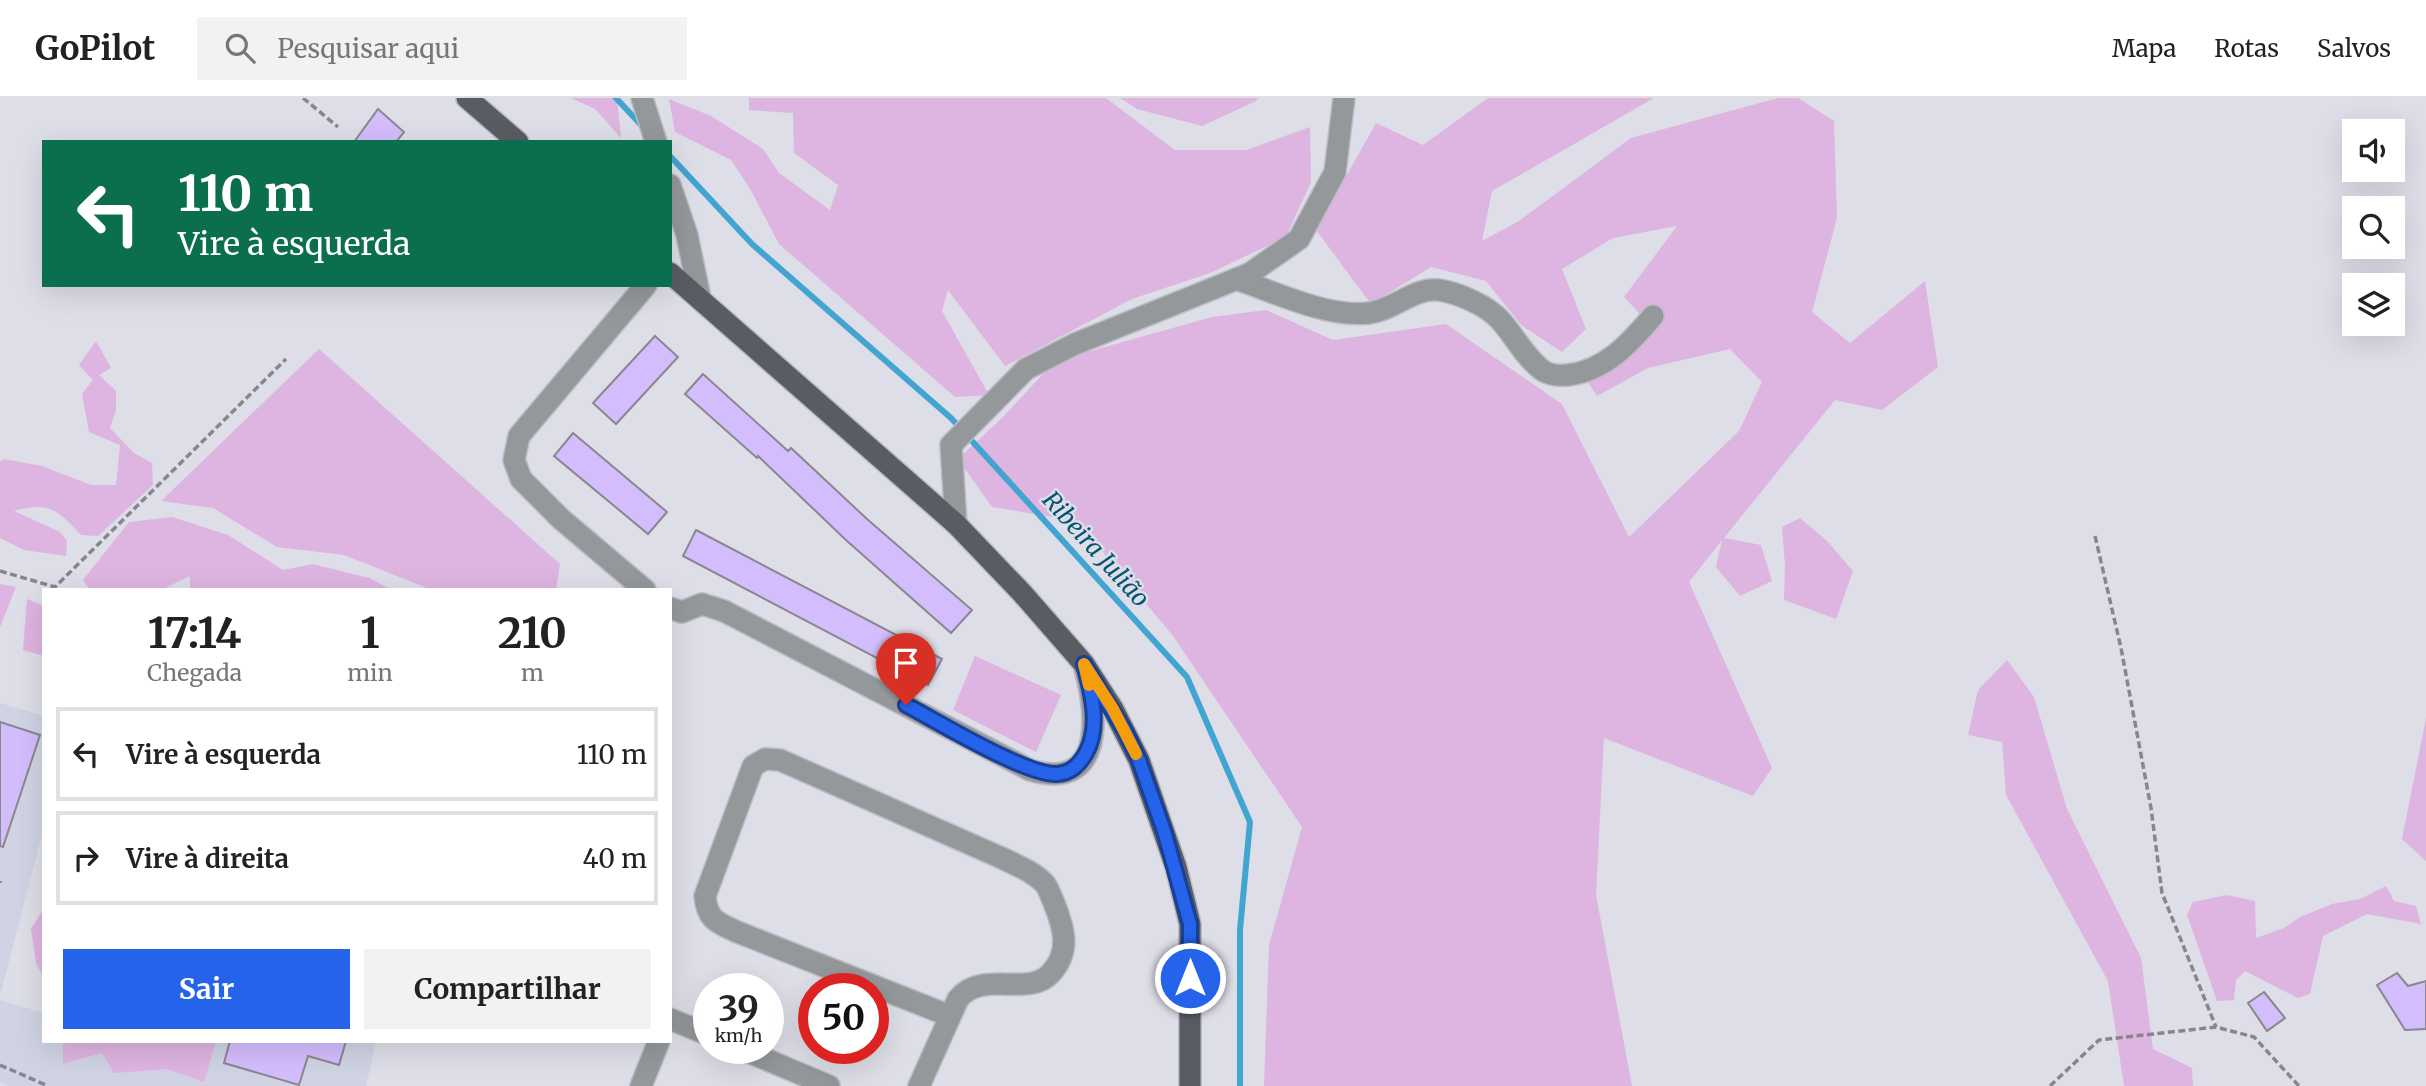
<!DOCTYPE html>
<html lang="pt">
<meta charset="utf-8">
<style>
body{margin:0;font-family:Merriweather,serif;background:#f2f2f2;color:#222;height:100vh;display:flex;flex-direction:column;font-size:26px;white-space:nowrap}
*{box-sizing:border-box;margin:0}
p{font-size:23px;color:#767676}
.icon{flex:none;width:38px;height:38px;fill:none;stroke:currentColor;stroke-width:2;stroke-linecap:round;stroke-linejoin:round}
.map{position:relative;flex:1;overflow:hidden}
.panel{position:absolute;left:42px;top:490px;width:630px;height:455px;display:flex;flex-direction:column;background:#fff;border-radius:0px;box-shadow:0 7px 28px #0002}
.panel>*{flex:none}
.banner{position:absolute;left:42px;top:42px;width:630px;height:147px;border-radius:0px;box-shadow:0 7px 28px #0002;background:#0b6e4f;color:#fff;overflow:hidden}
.controls{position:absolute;left:2342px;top:21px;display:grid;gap:14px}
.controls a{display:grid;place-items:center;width:63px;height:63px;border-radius:0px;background:#fff;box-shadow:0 7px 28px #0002;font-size:35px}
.speed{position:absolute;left:693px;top:875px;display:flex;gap:14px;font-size:35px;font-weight:700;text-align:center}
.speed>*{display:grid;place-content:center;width:91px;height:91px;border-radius:50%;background:#fff;box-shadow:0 7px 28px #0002;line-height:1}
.speed small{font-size:18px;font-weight:400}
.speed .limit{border:10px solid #d22;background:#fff;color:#111}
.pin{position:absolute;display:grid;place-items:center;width:60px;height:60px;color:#fff;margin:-72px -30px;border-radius:50% 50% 50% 0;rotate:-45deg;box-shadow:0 0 7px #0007}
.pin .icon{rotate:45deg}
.me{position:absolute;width:77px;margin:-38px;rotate:0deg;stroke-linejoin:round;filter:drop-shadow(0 0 5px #0008)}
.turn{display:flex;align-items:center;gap:24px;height:147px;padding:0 21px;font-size:32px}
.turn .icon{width:91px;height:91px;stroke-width:2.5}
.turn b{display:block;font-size:49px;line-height:60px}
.eta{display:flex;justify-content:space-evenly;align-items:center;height:119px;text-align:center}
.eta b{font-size:42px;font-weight:700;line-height:49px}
.primary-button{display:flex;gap:14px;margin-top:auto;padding:14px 21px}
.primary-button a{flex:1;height:80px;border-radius:0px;background:#2563eb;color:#fff;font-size:28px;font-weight:700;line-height:80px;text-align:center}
.primary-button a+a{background:#f2f2f2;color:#222}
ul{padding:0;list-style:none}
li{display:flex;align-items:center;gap:21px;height:94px;margin:0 14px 10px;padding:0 7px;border:4px solid #e0e0e0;border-radius:0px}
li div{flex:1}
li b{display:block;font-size:26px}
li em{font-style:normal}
header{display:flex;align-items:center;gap:42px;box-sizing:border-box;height:98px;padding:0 35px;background:#fff;border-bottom:2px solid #e0e0e0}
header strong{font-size:33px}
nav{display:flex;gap:38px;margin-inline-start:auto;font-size:24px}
.search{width:490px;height:63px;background:#f2f2f2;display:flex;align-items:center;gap:18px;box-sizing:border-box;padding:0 24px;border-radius:0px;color:#767676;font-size:26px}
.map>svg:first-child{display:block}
.built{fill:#d0d3e3}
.green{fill:#deb4e1}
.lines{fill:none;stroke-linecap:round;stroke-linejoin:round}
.stream{stroke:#42a4d1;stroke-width:6}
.building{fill:#d4bdfc;stroke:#8a878f;stroke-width:2}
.minor-casing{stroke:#bcbcc4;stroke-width:24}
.major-casing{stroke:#bcbcc4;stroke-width:24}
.path{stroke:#86868d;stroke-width:3.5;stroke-dasharray:7 3.5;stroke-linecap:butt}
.minor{stroke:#95989b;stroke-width:21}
.major{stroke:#595d63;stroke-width:21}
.route-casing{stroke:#184099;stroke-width:18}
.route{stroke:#2563eb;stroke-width:12}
.slow{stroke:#f59e0b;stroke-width:12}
.labels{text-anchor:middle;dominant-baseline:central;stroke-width:5;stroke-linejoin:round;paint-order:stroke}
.water-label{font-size:24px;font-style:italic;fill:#015473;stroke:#dddee7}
</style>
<header>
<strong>GoPilot</strong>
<div class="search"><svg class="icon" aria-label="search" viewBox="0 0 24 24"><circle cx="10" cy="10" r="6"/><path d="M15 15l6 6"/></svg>Pesquisar aqui</div>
<nav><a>Mapa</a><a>Rotas</a><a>Salvos</a></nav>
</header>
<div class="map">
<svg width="2426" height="988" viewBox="0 0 2426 988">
<rect width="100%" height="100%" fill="#dddee7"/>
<!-- built -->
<g class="built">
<path d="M0,605L44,618V729L0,898Z"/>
<path d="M0,902L44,915V943H376L366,988H10L0,984Z"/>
</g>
<!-- green -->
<g class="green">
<path d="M571,0H617L621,40L595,11Z"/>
<path d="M749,0H1106L1175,52H1247L1310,29L1311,84L1286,139L1210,175L1132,201L1005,268L948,192L942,213L989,297L955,299L779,146L749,89L731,62L675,34L669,1L711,18L763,51L779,75L830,112L838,87L794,55L793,15L749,12Z"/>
<path d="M1120,0H1258L1256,3L1202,28L1137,11Z"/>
<path d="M1488,0H1654L1492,93L1482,143L1519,123L1631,40L1778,0H1798L1834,23L1837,120L1812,214L1850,245L1925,183L1938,269L1882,312L1835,302L1724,440L1761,447L1772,483L1740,498L1716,469L1722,442L1689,484L1772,670L1753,698L1604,640L1596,797L1632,988H1264L1269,847L1302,729L1173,538L1077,423L992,409L958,361L1002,320L1055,263L1212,219L1266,212L1333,242L1446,226L1562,306L1629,439L1739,333L1762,284L1730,251L1648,270L1597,298L1585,280L1615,250L1655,232L1624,199L1677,128L1613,140L1562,171L1586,231L1562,254L1521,227L1486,183L1431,169L1371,206L1316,132L1376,25L1423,47Z"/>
<path d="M96,243L111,270L99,277L116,293V312L110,330L134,355L152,365L153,387L98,438L81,437C58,412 49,403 14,413L60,434L67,443L66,458L24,452L0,440V364L4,361L42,368L91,387H116L120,347L89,334L82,296L93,282L79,267Z"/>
<path d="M319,251L560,466L556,492H432L344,457L277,449L213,410L161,403Z"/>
<path d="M172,419L228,437L283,472L313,466L369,480L392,492H190V478L161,492H90L83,482L129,424Z"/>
<path d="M1800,420L1827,443L1853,473L1836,521L1784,502L1785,467L1782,429Z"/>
<path d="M0,486L16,489L0,529Z"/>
<path d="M27,501L44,508V558L23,552Z"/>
<path d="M975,558L1061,597L1036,654L953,612Z"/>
<path d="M2007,562L2034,599L2067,711L2141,860L2153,951L2192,970L2193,988H2124L2108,883L2006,697L2002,644L1968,637L1978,592Z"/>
<path d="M2426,620V763L2402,741Z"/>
<path d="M2386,788L2394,803L2416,808L2421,826L2367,816L2323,838L2310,896L2298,900L2245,873L2236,882L2234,902L2217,903L2187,817L2193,804L2227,797L2255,803L2256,840L2284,830L2300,819L2332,806L2360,801Z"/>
<path d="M44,810V881L36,865L31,831Z"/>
<path d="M63,943H216L204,984L167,971L114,975L102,955L63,966Z"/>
</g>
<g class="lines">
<!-- stream -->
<g class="stream">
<path d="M616,0L643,29"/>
<path d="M670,58L752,146L951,320L1187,579L1250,724L1240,832V988"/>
</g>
</g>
<!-- building -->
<g class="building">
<path d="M378,11L404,34L396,44H354Z"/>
<path d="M655,238L678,259L616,326L593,305Z"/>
<path d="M703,276L788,353L791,350L867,421L972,512L951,535L847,443L758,358L757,360L685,296Z"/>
<path d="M573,335L667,414L648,436L554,358Z"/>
<path d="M696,432L942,561L928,587L683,458Z"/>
<path d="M0,624L40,637L3,749L0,748Z"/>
<path d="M2397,875L2408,888L2426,883V931L2405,932L2377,887Z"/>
<path d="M2264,894L2285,920L2267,933L2248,905Z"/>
<path d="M230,943H346L339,967L308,958L299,987L224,965Z"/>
</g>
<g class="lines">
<defs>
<g id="minor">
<path d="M642,0L656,44"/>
<path d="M670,87L687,137L700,200"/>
<path d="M1236,181C1275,194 1327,220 1369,215C1394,212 1414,189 1439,192C1459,195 1488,208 1501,223C1515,239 1525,259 1542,272C1549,277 1560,278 1568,277C1605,273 1630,245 1653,218"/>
<path d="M956,426L951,347L1026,271L1075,246L1249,176L1299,141L1335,74L1344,0"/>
<path d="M645,492L561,421L521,381L514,362L519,338L646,187"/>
<path d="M670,510L682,514L702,506L724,513L1030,672C1104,694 1098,618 1085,571"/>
<path d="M670,921L709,937"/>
<path d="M739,950L829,988"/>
<path d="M641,988L659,943"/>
<path d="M919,988L958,901C982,871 1029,900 1051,875C1071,853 1064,830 1054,805C1051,799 1049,791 1045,786C1034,774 1018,768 1004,761L780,662L765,661L753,668L705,798C707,821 716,824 735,833L950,918"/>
</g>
<g id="major">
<path d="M467,0L518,44"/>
<path d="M670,175L956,426L1022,495L1084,566L1113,611L1139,662L1176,769L1190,826V988"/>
</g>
</defs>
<!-- minor casing -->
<use href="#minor" class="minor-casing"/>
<!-- major casing -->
<use href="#major" class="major-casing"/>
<!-- path -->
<g class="path">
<path d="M303,0L338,29"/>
<path d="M2095,438L2121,550L2151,710L2162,795L2216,929"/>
<path d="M0,473L55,489L286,261"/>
<path d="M0,783V785"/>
<path d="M0,967L48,988"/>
<path d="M2050,988L2099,942L2216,929L2254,939L2299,988"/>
</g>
<!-- minor -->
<use href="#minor" class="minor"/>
<!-- major -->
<use href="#major" class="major"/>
</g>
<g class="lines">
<defs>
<path id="route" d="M906,607C937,623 1027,678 1057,676C1071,675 1079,667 1086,655C1101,628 1091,594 1084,566L1125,633L1139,662L1165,736L1190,826V880"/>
</defs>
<!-- route casing -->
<use href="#route" class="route-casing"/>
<!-- route -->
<use href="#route" class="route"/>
<!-- slow -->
<path class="slow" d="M1089,587L1084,566L1113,611L1136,656"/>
</g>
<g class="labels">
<!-- water labels -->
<g class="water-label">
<text transform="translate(1096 451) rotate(48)">Ribeira Julião</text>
</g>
</g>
</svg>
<div class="controls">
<a><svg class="icon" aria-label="sound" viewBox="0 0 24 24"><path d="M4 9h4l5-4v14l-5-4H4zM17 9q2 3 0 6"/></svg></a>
<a><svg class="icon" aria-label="search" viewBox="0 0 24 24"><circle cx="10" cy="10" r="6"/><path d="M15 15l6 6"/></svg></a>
<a><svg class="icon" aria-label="layers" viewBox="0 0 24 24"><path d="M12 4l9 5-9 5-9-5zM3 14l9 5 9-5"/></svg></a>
</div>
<div class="speed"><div>39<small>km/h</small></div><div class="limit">50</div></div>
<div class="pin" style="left:906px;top:607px;background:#d93025"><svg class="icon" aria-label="arrive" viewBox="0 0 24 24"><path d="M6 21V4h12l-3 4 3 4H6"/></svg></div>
<svg class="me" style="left:1190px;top:880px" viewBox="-20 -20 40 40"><circle r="17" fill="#2563eb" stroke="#fff" stroke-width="3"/><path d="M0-11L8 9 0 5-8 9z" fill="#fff"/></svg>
<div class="banner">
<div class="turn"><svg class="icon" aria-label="left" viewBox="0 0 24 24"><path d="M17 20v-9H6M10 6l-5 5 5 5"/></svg><div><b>110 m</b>Vire à esquerda</div></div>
</div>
<section class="panel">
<div class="eta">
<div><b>17:14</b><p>Chegada</p></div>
<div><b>1</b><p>min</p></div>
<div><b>210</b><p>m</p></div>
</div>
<ul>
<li><svg class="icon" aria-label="left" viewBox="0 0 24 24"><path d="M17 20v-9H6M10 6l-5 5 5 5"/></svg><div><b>Vire à esquerda</b></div><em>110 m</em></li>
<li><svg class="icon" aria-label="right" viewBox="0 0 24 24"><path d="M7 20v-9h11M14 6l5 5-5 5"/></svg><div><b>Vire à direita</b></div><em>40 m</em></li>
</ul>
<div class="primary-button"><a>Sair</a><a>Compartilhar</a></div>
</section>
</div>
